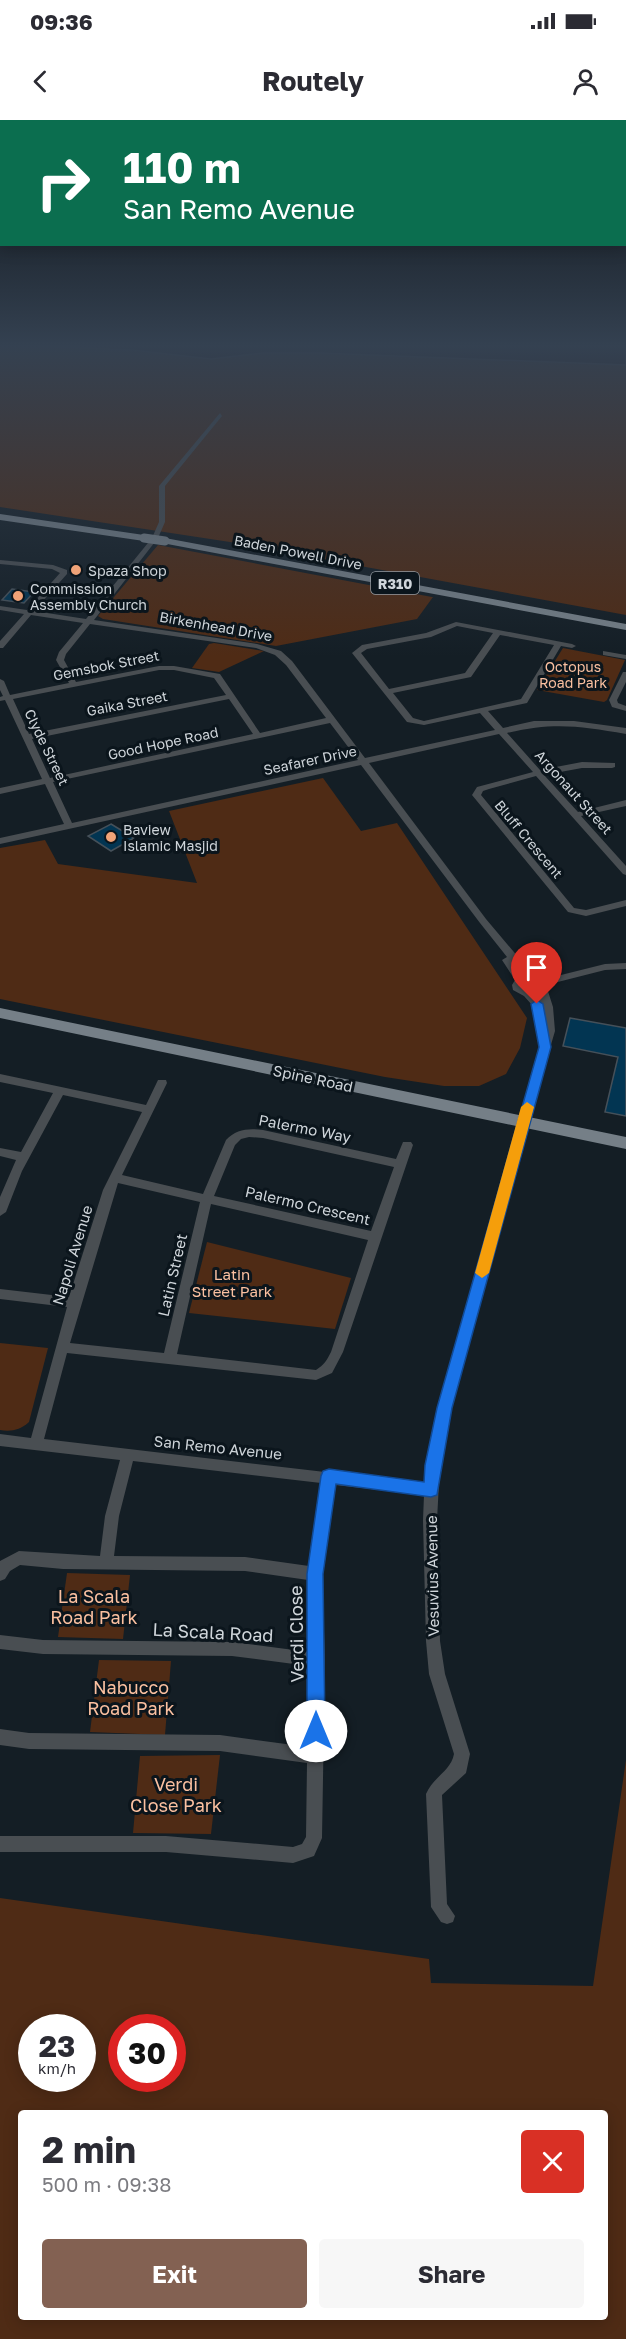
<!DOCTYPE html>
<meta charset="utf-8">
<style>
body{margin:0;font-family:"Golos Text",sans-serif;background:#f7f7f7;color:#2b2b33;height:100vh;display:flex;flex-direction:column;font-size:22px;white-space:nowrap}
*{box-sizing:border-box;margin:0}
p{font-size:20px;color:#7c7c81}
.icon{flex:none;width:33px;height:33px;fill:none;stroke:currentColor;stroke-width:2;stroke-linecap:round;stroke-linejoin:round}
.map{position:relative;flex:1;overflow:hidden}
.panel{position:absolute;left:18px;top:1990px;width:590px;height:210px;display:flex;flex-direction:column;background:#fff;border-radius:6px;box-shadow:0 3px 15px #0003}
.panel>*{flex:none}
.guide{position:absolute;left:0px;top:0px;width:627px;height:126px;box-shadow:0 3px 15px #0003;background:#0b6e4f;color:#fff;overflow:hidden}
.speed{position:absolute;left:18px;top:1894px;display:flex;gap:12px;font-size:30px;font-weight:700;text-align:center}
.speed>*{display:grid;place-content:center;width:78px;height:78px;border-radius:50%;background:#fff;box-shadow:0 3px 15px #0003;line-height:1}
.speed small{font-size:15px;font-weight:400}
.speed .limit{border:9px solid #d22;background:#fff;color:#111}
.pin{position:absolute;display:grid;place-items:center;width:51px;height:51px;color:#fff;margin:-62px -26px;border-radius:50% 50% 50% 0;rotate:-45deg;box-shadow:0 0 6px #0007}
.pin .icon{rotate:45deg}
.me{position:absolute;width:66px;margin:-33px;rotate:0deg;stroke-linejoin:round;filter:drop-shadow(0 0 4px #0008)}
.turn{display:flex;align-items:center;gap:21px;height:126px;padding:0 24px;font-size:27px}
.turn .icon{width:78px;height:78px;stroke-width:2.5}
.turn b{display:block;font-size:42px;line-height:51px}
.round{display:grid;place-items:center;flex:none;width:63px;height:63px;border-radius:6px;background:#f7f7f7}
.headline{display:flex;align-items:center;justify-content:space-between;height:102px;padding:0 24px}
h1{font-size:36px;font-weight:700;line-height:45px}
.action{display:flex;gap:12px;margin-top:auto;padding:12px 24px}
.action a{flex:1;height:69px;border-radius:6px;background:#836152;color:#fff;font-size:24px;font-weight:700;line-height:69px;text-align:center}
.action a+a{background:#f7f7f7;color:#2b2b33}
.status{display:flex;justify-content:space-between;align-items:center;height:42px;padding:0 30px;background:#fff;direction:ltr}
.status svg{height:16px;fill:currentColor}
header{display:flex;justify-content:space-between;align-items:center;height:78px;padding:0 24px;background:#fff;font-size:27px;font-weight:700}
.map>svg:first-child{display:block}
.green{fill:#4f2b15;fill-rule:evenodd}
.water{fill:#1d0300;stroke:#524241;stroke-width:1.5}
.building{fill:#023552;stroke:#455059;stroke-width:1.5}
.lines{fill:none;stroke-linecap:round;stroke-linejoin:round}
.minor{fill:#494e52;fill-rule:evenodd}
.major{fill:#757f87;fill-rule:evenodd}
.major-bridge{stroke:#757f87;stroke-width:9}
.route{fill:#1a73e8;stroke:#114b97;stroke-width:1.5}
.slow{fill:#f59e0b}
.poi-dot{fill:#efa378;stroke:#0b151c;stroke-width:2}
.labels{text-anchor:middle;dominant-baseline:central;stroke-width:6;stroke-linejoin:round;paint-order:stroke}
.far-street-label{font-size:14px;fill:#cfd5da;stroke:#0b151c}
.far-poi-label{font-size:14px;fill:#cfd5da;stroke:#0b151c;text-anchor:start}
.shield{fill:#0b151c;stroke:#949ba1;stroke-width:1.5}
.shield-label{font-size:14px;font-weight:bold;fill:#cfd5da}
.far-park-label{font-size:14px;fill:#fbc0a0;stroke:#0b151c}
.street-label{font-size:15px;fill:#cfd5da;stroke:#0b151c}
.park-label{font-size:15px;fill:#fbc0a0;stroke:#0b151c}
.near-park-label{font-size:18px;fill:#fbc0a0;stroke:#0b151c}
.near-street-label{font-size:18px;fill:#cfd5da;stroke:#0b151c}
</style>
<div class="status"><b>09:36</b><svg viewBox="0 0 49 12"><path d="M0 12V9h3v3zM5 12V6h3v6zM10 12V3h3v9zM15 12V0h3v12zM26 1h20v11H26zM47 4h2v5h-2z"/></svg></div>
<header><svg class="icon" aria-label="back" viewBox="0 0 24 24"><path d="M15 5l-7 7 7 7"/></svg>Routely<svg class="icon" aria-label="person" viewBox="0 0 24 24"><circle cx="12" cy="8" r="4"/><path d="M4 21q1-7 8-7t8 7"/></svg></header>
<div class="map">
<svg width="626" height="2219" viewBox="0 0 626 2219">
<rect width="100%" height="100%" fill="#141e25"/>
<!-- green -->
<g class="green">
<path d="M0,226H408L626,237V495L230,422L0,387Z"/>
<path d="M158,425L432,477H433L417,499L276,526L103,499L98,496Z"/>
<path d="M209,524L214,523L264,531L219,552L192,548Z"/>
<path d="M563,528L625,540L607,580L604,582L537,570Z"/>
<path d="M323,658L361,711L397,703L527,898L520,928L506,954L479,966H444L385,957L0,879V728L45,720L58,744L197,763L169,691Z"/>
<path d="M207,1122L351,1158L335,1209L189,1193Z"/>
<path d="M0,1223L48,1228L29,1302C20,1310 11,1312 0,1310Z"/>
<path d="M67,1453L130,1455L123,1519L58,1517Z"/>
<path d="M99,1540L171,1541L165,1615L90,1612Z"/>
<path d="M220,1635L211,1714L133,1713L140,1636Z"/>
<path d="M626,1640V2219H0V1778L429,1839L431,1863L593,1866ZM32,1908H82V1959H32ZM122,1908H172V1959H122ZM21,1994H604V2198H21Z"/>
</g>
<!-- water -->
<path class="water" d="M40,226H626V245L320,233H263L211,239L132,230Z"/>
<!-- building -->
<g class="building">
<path d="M12,469L34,472L24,483L2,480Z"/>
<path d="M111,704L134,718L111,731L88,716Z"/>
<path d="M570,898L626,908V996L605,992L618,937L563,926Z"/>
</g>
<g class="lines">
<!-- minor -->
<g class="minor">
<path d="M220,293L222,296L165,366V402L158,418L94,500L257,524L281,531L292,541L365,638L495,610L480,593L424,605L407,602L352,533L362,525L426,513L456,502L572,524L576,526L572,528L561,526L527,583L488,591L503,608L534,601H574L626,608V614C580,606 553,602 507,613L540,650L582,642L615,643V647L612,648H582L544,655L578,692L626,680V686L581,696L626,746V755L623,754L536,656L489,669L483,671L481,675L574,788L586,790L626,780V786L586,796L568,792L472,675L477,667L533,652L499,614L369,643L486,799L535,857L541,860L605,844L626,843V849L605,850L546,865L553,887L555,911L536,976L451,1288L440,1345L437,1400L440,1521L445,1554L470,1634L466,1653L442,1675L447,1784L455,1796L453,1802L447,1804L441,1802L431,1787L426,1674C433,1657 451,1651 454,1634L429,1554L426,1521L423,1400L424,1375L335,1365L322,1454L325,1540L322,1718L314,1736L293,1743L166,1732H0V1716H166L293,1727L302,1724L306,1717L307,1643L220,1631L29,1629L0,1625V1609L29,1613L220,1615L308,1627L309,1546L232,1536L43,1534L0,1529V1515L43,1520L232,1522L309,1532L308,1460L245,1451L63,1449L20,1445L10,1451L5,1459L0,1461V1441L19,1431L100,1436L105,1396L120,1340L0,1326V1314L31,1318L67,1187L0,1179V1169L69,1177L103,1070L142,992L63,975L22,1051L6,1092L0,1096V1077L16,1040L0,1036V1028L21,1032L53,973L0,962V954L146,985L158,960H166L167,963L122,1055L203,1074L226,1020C236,1009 249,1008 263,1010L396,1039L403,1022H411L413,1025L343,1232L332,1253L316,1260L67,1233L44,1319L325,1352L329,1350L334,1353L425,1363L426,1345L437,1288L540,927L532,885L524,876L513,870L512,865L515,860L502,840L507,837L480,803L361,645L0,724V718L64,704L45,664L0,674V668L42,659L5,580L0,581V577L3,576L0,570V559L4,561L10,575L69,563L56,540L59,532L83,503L31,495L3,528H0V521L24,494L0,490V486L27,490L60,453L52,449L0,444V440L53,445L67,450V454L34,491L86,499L152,418L159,402V366ZM90,504L256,528L275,535L286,545L326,598L260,613L220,554L174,546H159L76,562L64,540L66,534ZM457,506L493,513L465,553L389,569L361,533L367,529L431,517ZM500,515L554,525L521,579L424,601L413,598L393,573L471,557ZM159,550H174L214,558L226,575L29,614L13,579ZM229,579L253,614L50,658L32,619ZM330,603L358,640L72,703L53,662ZM524,862L536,865L537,868L529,870L523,868ZM249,1017L263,1018L394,1047L371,1111L214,1076L235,1025L241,1019ZM118,1063L200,1082L164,1233L70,1223ZM211,1084L368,1120L331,1232C327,1240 324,1245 316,1250L177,1234ZM133,1341L321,1363L309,1446L245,1437L114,1436L119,1396Z"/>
<path d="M603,531L626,535V539L603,535Z"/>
<path d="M623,552H626V562L617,580L618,583L626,586V591L612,587L609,580Z"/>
</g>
<!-- major -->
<g class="major">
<path d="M0,394L144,415L149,418L144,421L0,400Z"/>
<path d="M165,418L626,504V510L162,423L160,421Z"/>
<path d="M0,888L626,1017V1029L0,898Z"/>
</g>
<!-- major-bridge -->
<path class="major-bridge" d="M144,418L165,421"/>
</g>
<!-- sky -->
<linearGradient id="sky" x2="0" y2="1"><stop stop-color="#0b1014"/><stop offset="0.42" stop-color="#344151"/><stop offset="1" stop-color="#344151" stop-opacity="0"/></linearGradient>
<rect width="626" height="537" fill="url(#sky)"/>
<!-- route -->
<path class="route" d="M537,880L543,884L551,927L452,1288L437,1375L431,1377L336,1364L323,1454L325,1611L322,1618L316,1620L310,1618L307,1611V1454L321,1356L323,1351L329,1349L424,1362L425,1345L437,1288L539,927L531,884Z"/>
<!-- slow -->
<path class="slow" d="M527,982L534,987L489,1153L482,1158L475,1153L521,987Z"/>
<!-- markers -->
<g class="poi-dot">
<circle cx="76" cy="450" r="6"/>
<circle cx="18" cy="476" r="6"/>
<circle cx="111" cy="717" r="6"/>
</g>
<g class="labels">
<!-- far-street labels -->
<g class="far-street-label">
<text transform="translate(298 432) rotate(11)">Baden Powell Drive</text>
<text transform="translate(216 506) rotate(10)">Birkenhead Drive</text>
<text transform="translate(106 545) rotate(-11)">Gemsbok Street</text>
<text transform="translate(127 583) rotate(-11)">Gaika Street</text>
<text transform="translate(163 623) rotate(-12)">Good Hope Road</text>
<text transform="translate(47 627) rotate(64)">Clyde Street</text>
<text transform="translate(310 640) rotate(-12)">Seafarer Drive</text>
<text transform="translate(574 672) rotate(48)">Argonaut Street</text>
<text transform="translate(529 719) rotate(50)">Bluff Crescent</text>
</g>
<!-- far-poi labels -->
<g class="far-poi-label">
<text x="88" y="450">Spaza Shop</text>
<text x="30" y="468">Commission<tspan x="30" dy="16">Assembly Church</tspan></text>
<text x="123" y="709">Baview<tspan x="123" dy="16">Islamic Masjid</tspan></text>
</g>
<!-- shield labels -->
<rect class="shield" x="371" y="452" width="48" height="22" rx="4.5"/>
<g class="shield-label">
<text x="395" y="463">R310</text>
</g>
<!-- far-park labels -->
<g class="far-park-label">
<text x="573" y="546">Octopus<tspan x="573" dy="16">Road Park</tspan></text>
</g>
<!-- street labels -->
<g class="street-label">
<text transform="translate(313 958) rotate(12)">Spine Road</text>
<text transform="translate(305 1008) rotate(11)">Palermo Way</text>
<text transform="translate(308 1085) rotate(13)">Palermo Crescent</text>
<text transform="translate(72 1135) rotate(-73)">Napoli Avenue</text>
<text transform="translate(172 1155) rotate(-77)">Latin Street</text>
<text transform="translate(218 1327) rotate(6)">San Remo Avenue</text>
<text transform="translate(432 1456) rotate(-91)">Vesuvius Avenue</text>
</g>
<!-- park labels -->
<g class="park-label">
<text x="232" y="1154">Latin<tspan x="232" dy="17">Street Park</tspan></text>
</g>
<!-- near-park labels -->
<g class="near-park-label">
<text x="94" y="1476">La Scala<tspan x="94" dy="21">Road Park</tspan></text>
<text x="131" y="1567">Nabucco<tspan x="131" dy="21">Road Park</tspan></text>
<text x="176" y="1664">Verdi<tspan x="176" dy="21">Close Park</tspan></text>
</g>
<!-- near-street labels -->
<g class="near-street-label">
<text transform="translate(213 1512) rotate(3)">La Scala Road</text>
<text transform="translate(296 1514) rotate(-91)">Verdi Close</text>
</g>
</g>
</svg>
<div class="speed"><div>23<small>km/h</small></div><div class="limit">30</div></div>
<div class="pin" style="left:537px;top:884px;background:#d93025"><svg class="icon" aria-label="arrive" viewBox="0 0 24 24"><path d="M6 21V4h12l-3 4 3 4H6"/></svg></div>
<svg class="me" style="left:316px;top:1611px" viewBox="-20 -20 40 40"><circle r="19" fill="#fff"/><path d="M0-13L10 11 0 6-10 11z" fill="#1a73e8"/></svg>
<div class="guide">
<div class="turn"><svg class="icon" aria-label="right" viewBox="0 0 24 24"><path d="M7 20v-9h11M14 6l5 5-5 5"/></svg><div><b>110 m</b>San Remo Avenue</div></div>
</div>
<section class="panel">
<div class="headline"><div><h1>2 min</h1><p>500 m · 09:38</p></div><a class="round" style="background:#d93025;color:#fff"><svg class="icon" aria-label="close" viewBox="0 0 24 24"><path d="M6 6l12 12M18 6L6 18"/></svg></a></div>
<div class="action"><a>Exit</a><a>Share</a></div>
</section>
</div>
